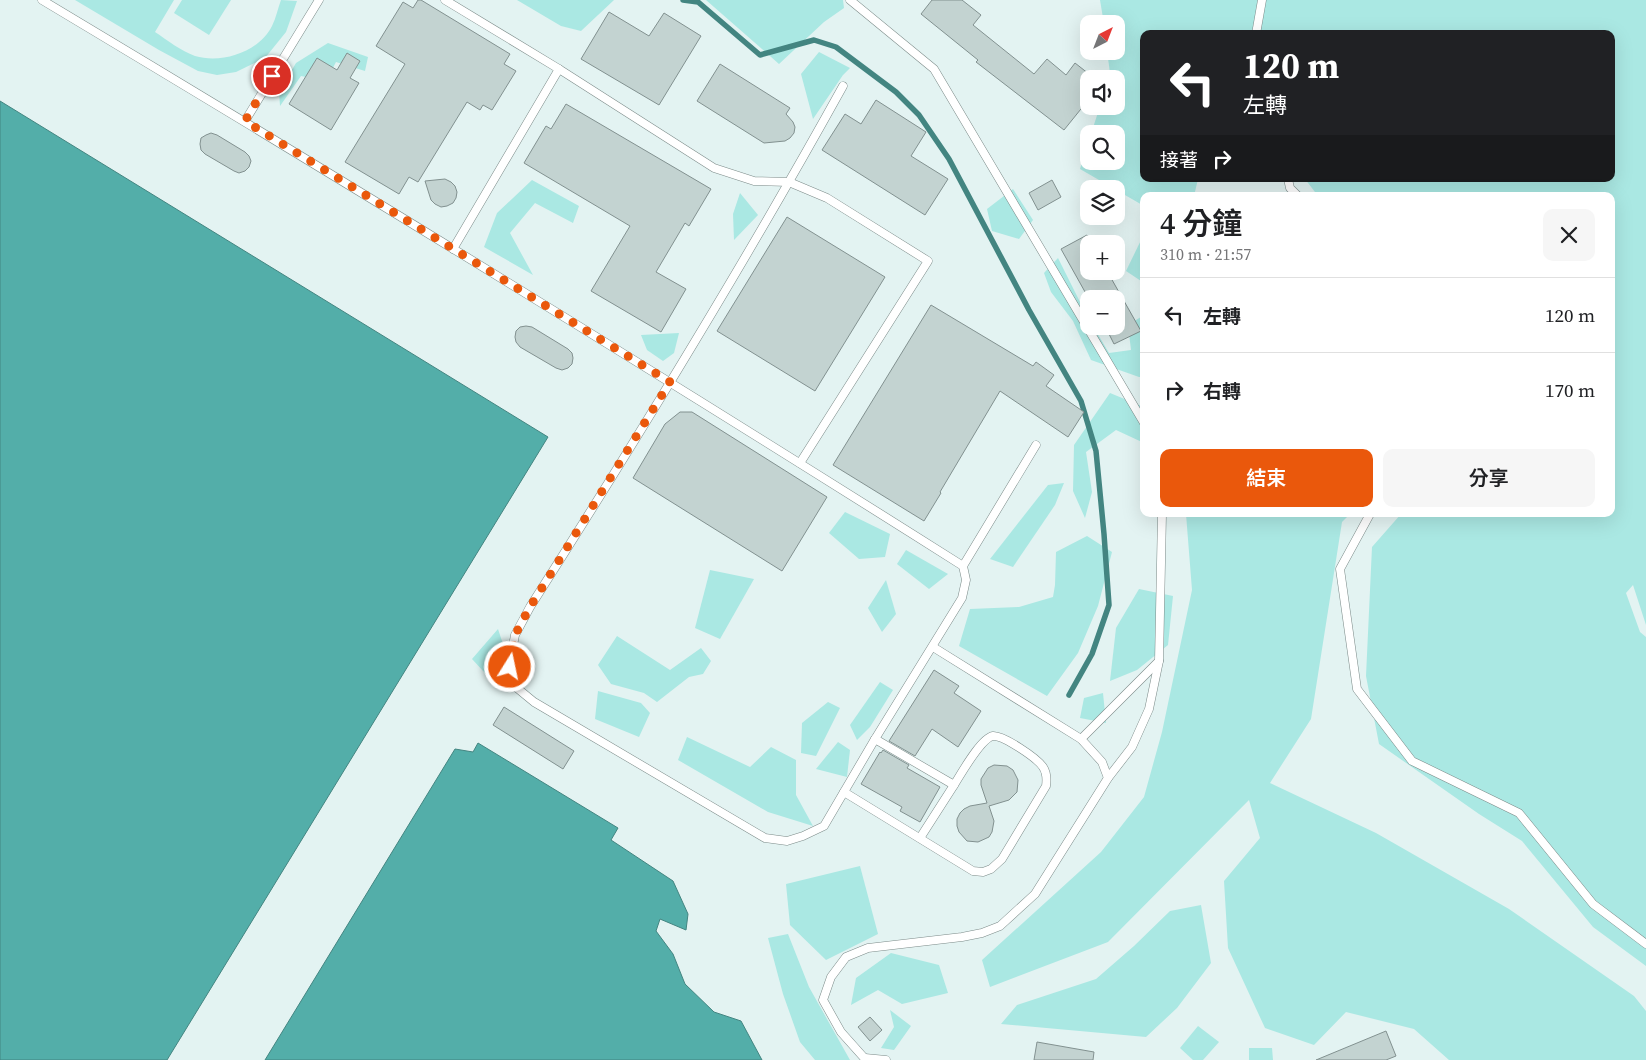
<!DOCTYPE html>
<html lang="zh-TW">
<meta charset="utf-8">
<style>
body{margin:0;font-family:"Source Serif 4","Noto Sans TC",serif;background:#f6f6f6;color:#202124;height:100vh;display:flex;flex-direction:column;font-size:19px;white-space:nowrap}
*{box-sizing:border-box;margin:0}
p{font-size:16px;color:#757577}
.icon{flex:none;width:28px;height:28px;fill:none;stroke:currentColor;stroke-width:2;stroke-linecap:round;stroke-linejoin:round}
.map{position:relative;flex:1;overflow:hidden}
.panel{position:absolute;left:1140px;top:192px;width:475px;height:325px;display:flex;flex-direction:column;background:#fff;border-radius:10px;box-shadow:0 5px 20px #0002}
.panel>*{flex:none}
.banner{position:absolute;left:1140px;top:30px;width:475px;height:152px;border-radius:10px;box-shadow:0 5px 20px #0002;background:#202124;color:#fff;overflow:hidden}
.needle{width:32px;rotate:42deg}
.controls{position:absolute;left:1080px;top:15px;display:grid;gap:10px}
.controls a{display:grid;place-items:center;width:45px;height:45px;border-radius:10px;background:#fff;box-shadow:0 5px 20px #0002;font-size:25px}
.pin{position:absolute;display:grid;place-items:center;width:42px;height:42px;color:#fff;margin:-21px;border:2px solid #fff;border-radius:50%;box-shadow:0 1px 5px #0007}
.me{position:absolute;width:55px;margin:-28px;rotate:10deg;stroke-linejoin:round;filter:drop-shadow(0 0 4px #0008)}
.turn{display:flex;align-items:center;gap:18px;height:105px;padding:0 20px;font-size:22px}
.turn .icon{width:65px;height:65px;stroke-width:2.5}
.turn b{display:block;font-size:35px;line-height:42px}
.then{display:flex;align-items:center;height:48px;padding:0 20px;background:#0003;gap:10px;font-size:19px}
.round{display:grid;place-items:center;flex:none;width:52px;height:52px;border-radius:10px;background:#f6f6f6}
.overview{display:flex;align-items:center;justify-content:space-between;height:85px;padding:0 20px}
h1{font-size:30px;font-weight:600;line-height:38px}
.action{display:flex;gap:10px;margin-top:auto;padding:10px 20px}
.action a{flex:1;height:58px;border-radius:10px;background:#ea580c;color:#fff;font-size:20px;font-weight:600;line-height:58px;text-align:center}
.action a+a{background:#f6f6f6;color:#202124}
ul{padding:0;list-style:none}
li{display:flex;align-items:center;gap:15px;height:75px;padding:0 20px;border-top:1px solid #e0e0e0}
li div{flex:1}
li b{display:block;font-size:19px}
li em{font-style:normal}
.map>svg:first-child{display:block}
.green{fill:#aae8e3}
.water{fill:#53aea9;stroke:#438581}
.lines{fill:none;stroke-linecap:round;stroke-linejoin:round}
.stream{stroke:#438581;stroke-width:5.5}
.building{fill:#c3d3d1;stroke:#829190}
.service-casing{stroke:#7c8b89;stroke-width:9}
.service{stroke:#fff;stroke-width:8}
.route{stroke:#ea580c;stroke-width:9;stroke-dasharray:0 16.2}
</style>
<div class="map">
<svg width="1646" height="1060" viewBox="0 0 1646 1060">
<rect width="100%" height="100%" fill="#e3f3f2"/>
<!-- green -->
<g class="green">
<path d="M75,0H174L155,32C167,40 181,51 195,56C222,64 259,52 272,26C276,18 278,8 281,0L297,1L286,32L265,58L236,72L217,75L198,71L159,50Z"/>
<path d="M182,0H231L209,35L174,13Z"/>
<path d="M517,0H614L581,31L561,26Z"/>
<path d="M706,0H843L844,8L824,22L779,64Z"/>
<path d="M1100,0H1646V625L1633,585L1626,593L1640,632L1646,637V966L1593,927L1522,841L1479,814L1379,744L1366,676L1372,547L1401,514H1611V196H1318L1305,179H1611V34H1144V179H1198L1194,196H1144V206L1080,169L1089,141V161H1116V134H1091L1100,106H1116V79H1108L1110,73L1107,51H1116V24H1104Z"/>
<path d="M328,43L368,57L365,71L336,62L326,81L301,76L280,106L279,92L296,63Z"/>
<path d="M819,52L850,68L843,75L813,119L801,74Z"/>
<path d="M532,180L579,206L573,223L535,203L510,233L533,275L484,247L497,213Z"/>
<path d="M1013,189L1033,220L1019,239L992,231L987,209Z"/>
<path d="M740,193L758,215L734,240L733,214Z"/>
<path d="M1143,236L1144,237V283L1126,271Z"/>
<path d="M1058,258L1089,320V326H1093L1109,353L1131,350L1128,325L1144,315V377H1139L1091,360L1073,321L1051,292L1044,273Z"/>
<path d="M679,333L674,353L663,361L647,350L641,335Z"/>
<path d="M1110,393L1144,407V443L1116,430L1086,452L1092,492L1085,518L1073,491L1074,445Z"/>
<path d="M1064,483L1055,505L1013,567L990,559L1048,485Z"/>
<path d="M845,512L890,534L885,557L859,559L829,533Z"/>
<path d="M1186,514H1350L1342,522L1311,719L1270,783L1376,833L1509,909L1634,996L1646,1011V1060H1449L1414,1029L1346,1012L1314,1045L1265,1028L1228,948L1224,881L1260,838L1249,800L1108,942L990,987L982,960L1101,852L1144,797L1162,732L1192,590Z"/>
<path d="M1087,536L1112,552L1098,606L1078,653L1047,696L959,646L970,609L1019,607L1053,597L1055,585L1056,552Z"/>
<path d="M906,550L948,574L929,589L897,564Z"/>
<path d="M710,570L754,579L720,639L695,628Z"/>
<path d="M886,580L896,614L882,632L868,608Z"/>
<path d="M1139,589L1173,596L1168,645L1137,670L1110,681L1116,628Z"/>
<path d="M498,629L502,641L515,664L496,685L472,659Z"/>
<path d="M617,636L670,670L701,648L711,661L703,674L689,677L657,702L644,693L611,684L598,665Z"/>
<path d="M880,682L893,690L870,727L857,740L850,725Z"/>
<path d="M598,691L641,703L650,713L639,737L595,719Z"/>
<path d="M1103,693L1106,723L1080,718L1084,698Z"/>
<path d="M828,702L840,708L816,756L801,753L802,723Z"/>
<path d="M687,737L750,767L771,747L796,760V795L813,826L768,812L678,760Z"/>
<path d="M838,742L850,750L847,777L816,769Z"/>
<path d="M860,866L878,934L826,960L790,925L786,884Z"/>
<path d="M1201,905L1211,963L1177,1008L1146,1037L1001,1024L1017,1005L1096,979L1134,946L1170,911Z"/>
<path d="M788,934L809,987L850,1060H815L800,1042L783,994L768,938Z"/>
<path d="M891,953L939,965L948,993L902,1004L878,990L851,1005L856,978Z"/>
<path d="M890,1010L911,1026L894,1050L881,1048L894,1027Z"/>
<path d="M1198,1026L1219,1042L1203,1060H1193L1180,1048Z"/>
<path d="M1249,1048H1272L1273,1060H1249Z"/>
</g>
<!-- water -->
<g class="water">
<path d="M0,101L548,437L167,1060H0Z"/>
<path d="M478,743L618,828L611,840L673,881L688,914L686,930L660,919L656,931L673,954L685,984L714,1012L741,1021L762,1060H265L455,749L473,752Z"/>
</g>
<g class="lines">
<!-- stream -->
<path class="stream" d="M683,0L698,2L760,55L814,40L836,47L896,92L919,115L949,159L1029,310L1081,401L1096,451L1104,534L1109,605L1092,654L1069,695"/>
</g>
<!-- building -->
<g class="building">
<path d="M418,0H421L510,54L504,64L516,71L492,110L483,105L480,110L467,102L418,182L409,177L399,194L345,162L405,64L376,46L403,2L413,8Z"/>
<path d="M932,0H962L981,15L973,25L1034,74L1047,59L1066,75L1075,63L1089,74V99L1064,130L976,62L978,60L921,14Z"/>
<path d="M609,12L649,36L664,13L701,36L659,105L581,59Z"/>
<path d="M347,53L360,61L350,78L359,83L331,130L289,104L317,58L337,70Z"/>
<path d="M720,64L790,108L786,114L793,122L795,127L794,133L790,138L785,141L764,143L697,101Z"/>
<path d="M876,100L926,132L911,156L948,179L925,215L822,150L845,114L861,124Z"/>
<path d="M566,104L711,189L689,226L685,223L656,272L686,289L661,332L591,291L630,226L524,163L546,126L551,129Z"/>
<path d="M211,133L217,135L245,152L249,156L251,161L249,167L245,171L239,173L234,171L205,154L201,150L200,144L201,138L206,135Z"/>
<path d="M445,179L451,182L455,186L457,192L456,198L453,203L447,206L441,207L435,204L431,200L425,181Z"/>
<path d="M1052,180L1061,197L1038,210L1029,193Z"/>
<path d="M787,217L885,277L815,391L717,331Z"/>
<path d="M1087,235L1092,244H1089V271H1107L1141,331L1114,344L1105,326H1116V299H1090L1089,297V299L1061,249Z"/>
<path d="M931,305L1033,366L1036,362L1054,375L1046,386L1084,412L1068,437L1000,391L940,492L941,493L924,521L833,465Z"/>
<path d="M526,326L532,327L568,349L572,353L573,358L572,364L568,368L562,370L556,368L520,347L516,342L515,337L516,331L520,327Z"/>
<path d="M680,412H692L827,497L782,571L633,478L665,424Z"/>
<path d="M934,670L959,686L954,693L981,711L958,747L932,729L915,756L889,741Z"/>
<path d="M504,707L574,751L563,769L493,725Z"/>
<path d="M883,750L909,765L907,768L940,787L920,822L900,811L902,807L861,784L880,752L881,753Z"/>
<path d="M994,765L1007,766L1013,770L1018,780L1017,792L1009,800L989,806L994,821L992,832L989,837L978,842L967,841L959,832L957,826V819L960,813L964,809L970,806L987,803L981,785V779L988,768Z"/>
<path d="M870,1017L882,1030L870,1041L858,1027Z"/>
<path d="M1386,1031L1396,1056L1386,1060H1316Z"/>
<path d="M1037,1042L1094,1052L1093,1060H1034Z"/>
</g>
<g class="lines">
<defs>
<g id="service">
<path d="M42,0C351,185 658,373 963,566L966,580L962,598L875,739L824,826L803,836L787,841L765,838L534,702L517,688L509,667L515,635L530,607C639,436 745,263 843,86"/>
<path d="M445,0L559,69L714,168L754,181L789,182L827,198L928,261L800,463"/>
<path d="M850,0L934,69L1144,423"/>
<path d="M1256,34L1262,0"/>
<path d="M245,121L319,0"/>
<path d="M1288,179L1290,188L1298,196"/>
<path d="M453,249L559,69"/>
<path d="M1370,514L1340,569L1357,689L1412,761L1519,813L1593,904L1646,944"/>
<path d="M963,566L1036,445"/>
<path d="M933,647L1081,739"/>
<path d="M1108,778L1132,747L1149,709L1159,661"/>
<path d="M844,792L973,871L983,872L991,869L1002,859L1046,786C1047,779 1047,773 1043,767C1037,758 1003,735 993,736C981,738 961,774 954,785L875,739"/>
<path d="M920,838L954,785"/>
<path d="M865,1058L886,1060"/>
<path d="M866,1060L841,1032L823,1000L831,977L846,957L868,948L962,937L982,933L1000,926L1035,894L1108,778L1102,762L1081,739L1159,661L1162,514"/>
</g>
</defs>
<!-- service casing -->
<use href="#service" class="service-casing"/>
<!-- service -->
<use href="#service" class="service"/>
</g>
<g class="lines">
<!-- route -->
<path class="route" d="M272,76L245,121L670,382L530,607L515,635L510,667"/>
</g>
</svg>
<div class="controls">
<a><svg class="needle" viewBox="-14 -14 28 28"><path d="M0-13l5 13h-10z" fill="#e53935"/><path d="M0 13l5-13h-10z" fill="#757577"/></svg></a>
<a><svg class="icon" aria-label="sound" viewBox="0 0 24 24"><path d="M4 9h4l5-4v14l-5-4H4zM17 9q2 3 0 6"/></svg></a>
<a><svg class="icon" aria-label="search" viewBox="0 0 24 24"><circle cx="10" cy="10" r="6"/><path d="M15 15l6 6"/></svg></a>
<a><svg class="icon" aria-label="layers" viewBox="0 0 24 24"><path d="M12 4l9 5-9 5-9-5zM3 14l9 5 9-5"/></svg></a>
<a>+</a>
<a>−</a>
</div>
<div class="pin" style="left:272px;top:76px;background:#d93025"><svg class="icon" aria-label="arrive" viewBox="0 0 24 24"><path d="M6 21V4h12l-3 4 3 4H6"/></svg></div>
<svg class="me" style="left:510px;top:667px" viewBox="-20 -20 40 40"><circle r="17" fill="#ea580c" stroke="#fff" stroke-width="3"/><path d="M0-11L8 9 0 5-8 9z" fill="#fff"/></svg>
<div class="banner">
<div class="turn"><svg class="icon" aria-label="left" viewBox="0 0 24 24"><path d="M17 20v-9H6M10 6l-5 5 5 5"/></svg><div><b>120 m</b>左轉</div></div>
<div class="then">接著<svg class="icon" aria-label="right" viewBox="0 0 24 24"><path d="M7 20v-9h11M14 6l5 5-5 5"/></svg></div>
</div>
<section class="panel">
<div class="overview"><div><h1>4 分鐘</h1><p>310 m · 21:57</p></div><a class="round"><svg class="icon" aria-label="close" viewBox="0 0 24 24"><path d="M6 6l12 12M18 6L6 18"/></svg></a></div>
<ul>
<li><svg class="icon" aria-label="left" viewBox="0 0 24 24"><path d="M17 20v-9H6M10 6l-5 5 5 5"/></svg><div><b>左轉</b></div><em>120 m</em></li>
<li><svg class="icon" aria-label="right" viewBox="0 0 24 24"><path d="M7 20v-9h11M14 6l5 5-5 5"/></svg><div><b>右轉</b></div><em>170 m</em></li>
</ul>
<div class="action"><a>結束</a><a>分享</a></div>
</section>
</div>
